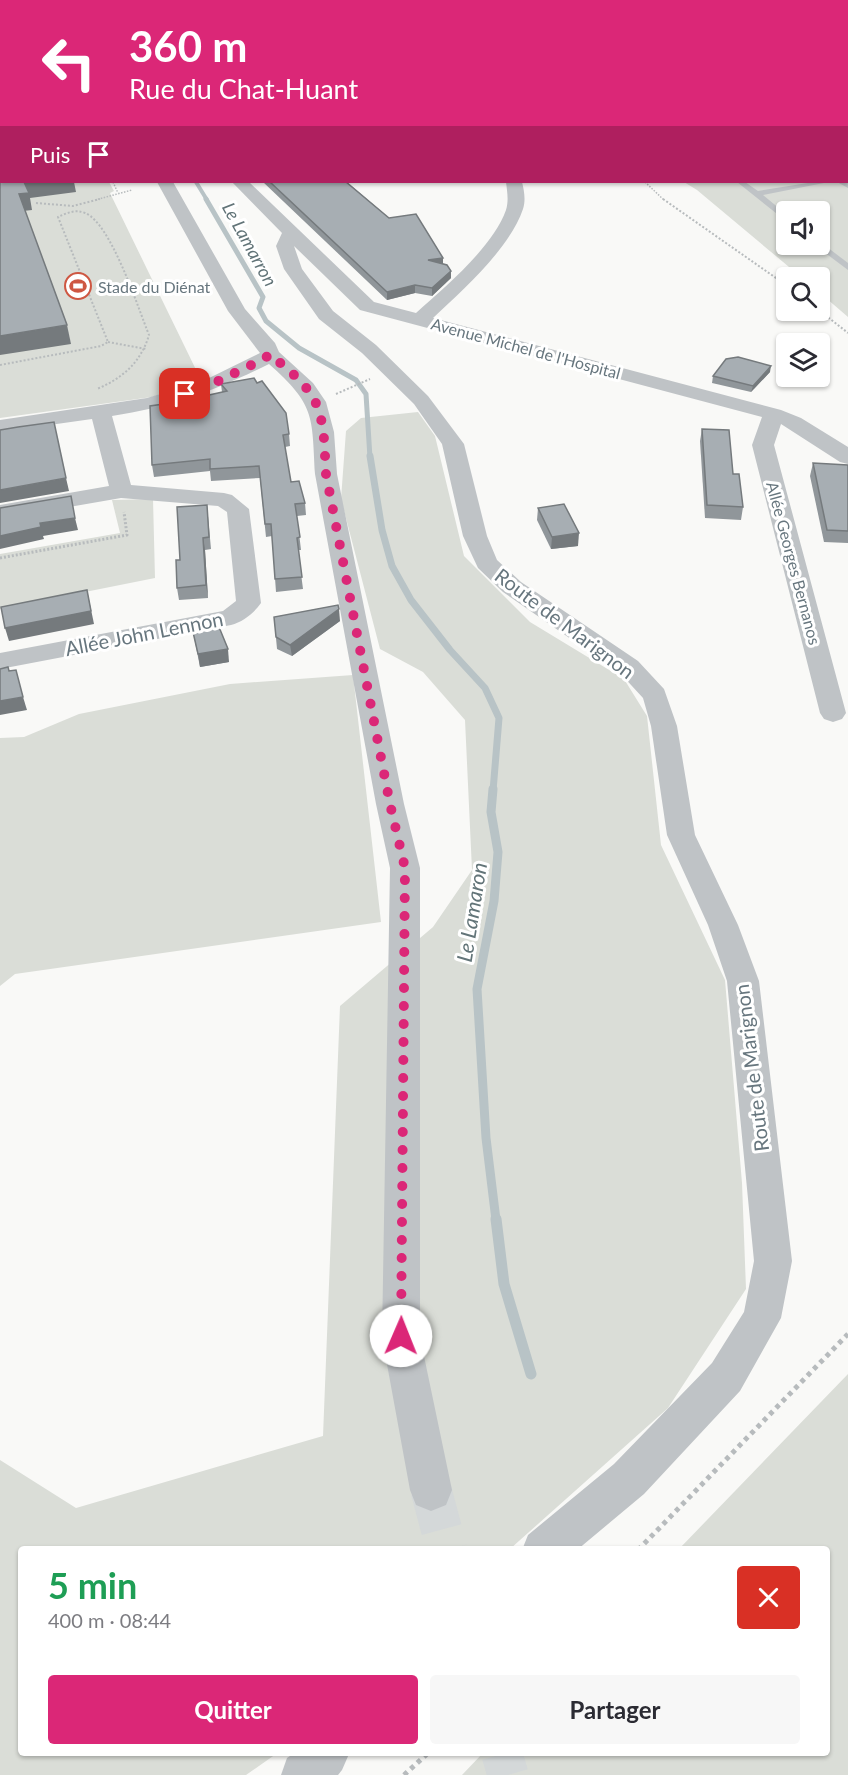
<!DOCTYPE html>
<html lang="fr">
<meta charset="utf-8">
<style>
body{margin:0;font-family:Lato,sans-serif;background:#f7f7f7;color:#2b2b33;height:100vh;display:flex;flex-direction:column;font-size:22px;white-space:nowrap}
*{box-sizing:border-box;margin:0}
p{font-size:20px;color:#7c7c81}
.icon{flex:none;width:33px;height:33px;fill:none;stroke:currentColor;stroke-width:2;stroke-linecap:round;stroke-linejoin:round}
.map{position:relative;flex:1;overflow:hidden}
.panel{position:absolute;left:18px;top:1546px;width:812px;height:210px;display:flex;flex-direction:column;background:#fff;border-radius:6px;box-shadow:0 2px 4px #0004}
.panel>*{flex:none}
.top-card{position:absolute;left:0px;top:0px;width:849px;height:183px;box-shadow:0 2px 4px #0004;background:#db2777;color:#fff;overflow:hidden}
.controls{position:absolute;left:776px;top:201px;display:grid;gap:12px}
.controls a{display:grid;place-items:center;width:54px;height:54px;border-radius:6px;background:#fff;box-shadow:0 2px 4px #0004;font-size:30px}
.pin{position:absolute;display:grid;place-items:center;width:51px;height:51px;color:#fff;margin:-26px;border-radius:12px;box-shadow:0 3px 9px #0006}
.me{position:absolute;width:66px;margin:-33px;rotate:1deg;stroke-linejoin:round;filter:drop-shadow(0 0 4px #0008)}
.turn{display:flex;align-items:center;gap:21px;height:126px;padding:0 30px;font-size:27px}
.turn .icon{width:78px;height:78px;stroke-width:2.5}
.turn b{display:block;font-size:42px;line-height:51px}
.then{display:flex;align-items:center;height:57px;padding:0 30px;background:#0003;gap:12px;font-size:22px}
.round{display:grid;place-items:center;flex:none;width:63px;height:63px;border-radius:6px;background:#f7f7f7}
.head{display:flex;align-items:center;justify-content:space-between;height:102px;padding:0 30px}
h1{font-size:36px;font-weight:700;line-height:45px;color:#1e9e55}
.button{display:flex;gap:12px;margin-top:auto;padding:12px 30px}
.button a{flex:1;height:69px;border-radius:6px;background:#db2777;color:#fff;font-size:24px;font-weight:700;line-height:69px;text-align:center}
.button a+a{background:#f7f7f7;color:#2b2b33}
.map>svg:first-child{display:block}
.green{fill:#daddd7;fill-rule:evenodd}
.lines{fill:none;stroke-linecap:round;stroke-linejoin:round}
.stream-far4{stroke:#b8c3c6;stroke-width:4}
.stream-far3{stroke:#b8c3c6;stroke-width:5}
.stream-far2{stroke:#b8c3c6;stroke-width:7}
.stream-far1{stroke:#b8c3c6;stroke-width:9}
.stream{stroke:#b8c3c6;stroke-width:11}
.minor-tunnel{stroke:#d4d8d9;stroke-width:41;stroke-dasharray:41 21;stroke-linecap:butt}
.path-far3{stroke:#b7bbbd;stroke-width:1.5;stroke-dasharray:1.5 1.5;stroke-linecap:butt}
.path-far2{stroke:#b7bbbd;stroke-width:2;stroke-dasharray:2 2;stroke-linecap:butt}
.path-far1{stroke:#b7bbbd;stroke-width:3;stroke-dasharray:2 2;stroke-linecap:butt}
.path{stroke:#b7bbbd;stroke-width:5;stroke-dasharray:4.5 4.5;stroke-linecap:butt}
.service{fill:#bfc3c6;fill-rule:evenodd}
.minor{fill:#bfc3c6;fill-rule:evenodd}
.wall{fill:#90969a}
.shaded-wall{fill:#757a7d}
.building{fill:#a7aeb3;stroke:#757a7d;stroke-width:1.5}
.route{stroke:#db2777;stroke-width:10;stroke-dasharray:0 18}
.labels{text-anchor:middle;dominant-baseline:central;stroke-width:6;stroke-linejoin:round;paint-order:stroke}
.far-poi-label{font-size:16px;fill:#67767e;stroke:#fff;text-anchor:start}
.far-street-label{font-size:16px;fill:#67767e;stroke:#fff}
.far-water-label{font-size:18px;font-style:italic;fill:#627478;stroke:#fff}
.street-label{font-size:20px;fill:#67767e;stroke:#fff}
.water-label{font-size:21px;font-style:italic;fill:#627478;stroke:#fff}
</style>
<div class="map">
<svg width="848" height="1775" viewBox="0 0 848 1775">
<rect width="100%" height="100%" fill="#f9f9f7"/>
<!-- green -->
<g class="green">
<path d="M848,35V317L819,292V278L801,277L697,190L684,182H848ZM786,212H819V244H786Z"/>
<path d="M0,136L2,182H109L114,191L110,193L201,380L152,397L0,418Z"/>
<path d="M418,412L435,436L464,556L530,622L624,679L647,716L661,845L725,980L742,1183L746,1289L668,1408L510,1549L21,1550V1754H276L246,1775H0V1460L76,1508L323,1436L340,1006L433,927L472,870L465,720L423,672L380,649L341,499L346,431L361,418Z"/>
<path d="M153,499L155,578L0,609V554L120,533L112,500Z"/>
<path d="M353,675L381,922L15,974L0,986V738L24,737L79,714L230,684Z"/>
<path d="M848,1374V1775H462L482,1754H826V1550L679,1549Z"/>
</g>
<g class="lines">
<!-- stream-far4 -->
<path class="stream-far4" d="M196,182L207,200"/>
<!-- stream-far3 -->
<path class="stream-far3" d="M206,199L263,297L259,308L266,321L299,348L356,380L366,394L370,458"/>
<!-- stream-far2 -->
<path class="stream-far2" d="M370,456L382,530L392,566L411,600L450,650L485,688L499,718L493,791"/>
<!-- stream-far1 -->
<path class="stream-far1" d="M493,789L491,812L498,852L494,901L477,989L486,1138L496,1220"/>
<!-- stream -->
<path class="stream" d="M496,1219L504,1284L531,1374"/>
<!-- minor-tunnel -->
<g class="minor-tunnel">
<path d="M431,1490L447,1550"/>
<path d="M502,1754L508,1775"/>
</g>
<!-- path-far3 -->
<g class="path-far3">
<path d="M113,182L118,193"/>
<path d="M645,182L664,200"/>
<path d="M95,200L132,190"/>
</g>
<!-- path-far2 -->
<g class="path-far2">
<path d="M663,199L786,285"/>
<path d="M36,203L73,206L100,199"/>
<path d="M819,310L848,333"/>
<path d="M108,342L146,349"/>
<path d="M0,365L101,346L108,342L58,217C67,213 75,209 85,213C111,223 138,308 149,335C141,362 123,378 97,389"/>
<path d="M336,394L370,379"/>
</g>
<!-- path-far1 -->
<path class="path-far1" d="M0,558L127,535L124,512"/>
<!-- path -->
<g class="path">
<path d="M638,1550L848,1334"/>
<path d="M404,1775L427,1754"/>
</g>
<!-- service -->
<g class="service">
<path d="M737,182H745L758,191L814,182H829L763,195L786,214V221Z"/>
<path d="M837,182L848,183V188Z"/>
<path d="M819,241L848,263V270L816,246Z"/>
</g>
<!-- minor -->
<g class="minor">
<rect x="71" y="0" width="14" height="2"/>
<rect x="128" y="0" width="14" height="2"/>
<path d="M157,182H173L245,309L275,343L279,352L313,383L326,402L334,432L337,474L404,804L420,868V1337L452,1490L446,1505L431,1511L416,1505L410,1490L382,1337L390,868L376,804L315,474C312,415 315,405 269,364C216,390 172,407 112,416L131,485L224,493L232,495L249,509L261,603C254,613 243,622 231,625L0,669V653L223,611L236,601L227,512L218,506L121,498L0,519V505L109,486L92,419L0,432V420L147,398L203,381L260,353L228,311Z"/>
<path d="M232,182H249L374,302L416,313C445,287 493,247 506,210C509,200 507,191 506,182H522C524,190 526,200 523,209C510,248 463,290 433,318L781,410L801,418L848,447V464L840,462L781,424L774,445L846,713L842,719L833,722L824,719L820,713L752,445L762,417L360,310L294,246L302,269L333,311L376,345L428,396L464,444L487,536L497,560L521,582L638,661L664,689L677,726L695,835L738,925L759,981L792,1261L781,1318L740,1391L644,1494L577,1550H522L528,1535L614,1464L712,1363L744,1312L754,1261L727,981L708,925L667,835L651,726L643,698L620,673L503,592L478,568L463,536L442,444L414,404L362,353L319,319L284,269L276,246L282,233Z"/>
<path d="M293,1754H349L342,1770L338,1775H281L287,1758Z"/>
</g>
</g>
<!-- wall -->
<g class="wall">
<path d="M0,0H66V2H2V73L0,74Z"/>
<path d="M679,0H848V34V2H680Z"/>
<path d="M263,182H349H347L451,271V278L432,296L415,293L387,300Z"/>
<path d="M770,372L751,392L712,383L713,376Z"/>
<path d="M221,384L289,434L290,446L285,447L291,482L305,503L306,515L297,516L301,550H298L303,589L276,592L272,536L266,537L260,478L211,481L210,471L154,477L152,465L191,400V399L222,392Z"/>
<path d="M702,429L733,474L743,507L741,520L705,518L700,441Z"/>
<path d="M813,463L848,465V543L824,542L810,476Z"/>
<path d="M207,505L211,549L205,550L208,598L179,600L177,588Z"/>
<path d="M538,508L578,546L551,549L537,520Z"/>
<path d="M274,617L340,621L292,656L277,649Z"/>
<path d="M193,632L229,662L200,667Z"/>
</g>
<!-- shaded-wall -->
<g class="shaded-wall">
<path d="M0,57H2V73L0,74Z"/>
<path d="M24,182H74L76,192L30,198L32,210L23,211L19,194Z"/>
<path d="M443,258V266L428,260Z"/>
<path d="M451,271V278L432,296V288Z"/>
<path d="M415,285V293L387,300V292Z"/>
<path d="M67,325L71,344L0,355V336Z"/>
<path d="M771,366L770,372L751,392L753,386Z"/>
<path d="M66,478L69,491L0,503V490Z"/>
<path d="M75,518L78,530L43,536L44,539L0,549V536L40,523Z"/>
<path d="M579,533L578,546L551,549L552,537Z"/>
<path d="M203,538L205,550L208,598L206,585Z"/>
<path d="M87,590L94,624L9,641L5,628Z"/>
<path d="M339,609L340,621L292,656L290,645Z"/>
<path d="M228,649L229,662L200,667L198,654Z"/>
<path d="M23,697L27,710L0,715V701Z"/>
</g>
<!-- building -->
<g class="building">
<path d="M0,0H42L43,2H2V57H0L1,35L0,34Z"/>
<rect x="148" y="0" width="80" height="2"/>
<rect x="275" y="0" width="89" height="2"/>
<path d="M686,0H848V24V2H687Z"/>
<path d="M2,118V165H0V119Z"/>
<path d="M0,173H2V182H24L29,193L19,194L67,325L0,336Z"/>
<path d="M270,182H346L389,218L416,214L443,258L428,260L447,265L451,271L432,288L415,285L387,292Z"/>
<path d="M738,357L771,366L753,386L713,376L726,359Z"/>
<path d="M254,378L257,383L262,381L286,413L289,434L283,435L291,482L299,481L305,503L295,504L300,537L297,538L302,577L275,579L271,524H265L259,466L210,469V459L152,465L150,406L192,400L191,399L227,391L221,384Z"/>
<path d="M54,422L66,478L0,490V430L18,427Z"/>
<path d="M702,429L729,430L733,474H739L743,507L707,505Z"/>
<path d="M813,463L848,465V531L827,530Z"/>
<path d="M71,496L75,518L40,523L41,527L0,536V508Z"/>
<path d="M564,504L579,533L552,537L538,508Z"/>
<path d="M207,505L209,537L203,538L206,585L177,588L176,560H180L177,507Z"/>
<path d="M87,590L91,611L5,628L1,607Z"/>
<path d="M338,605L339,609L290,645L276,637L274,617Z"/>
<path d="M219,627L228,649L198,654L193,632Z"/>
<path d="M8,667L9,671L16,670L23,697L0,701V669Z"/>
</g>
<g class="lines">
<!-- route -->
<path class="route" d="M185,394L210,385L264,359L270,354C283,366 300,378 310,393C326,415 324,448 326,474L390,804L405,868L401,1336"/>
</g>
<!-- icons -->
<defs>
<symbol id="stadium-ring" viewBox="-11 -11 22 22"><circle r="9.5" fill="#fff" stroke="#ce5742" stroke-width="1.5"/><path d="M0-5a6.5 5 0 1 0 0 10a6.5 5 0 1 0 0-10ZM-3.5-1.8h7v3.6h-7Z" fill="#ce5742"/></symbol>
</defs>
<g fill-rule="evenodd">
<use href="#stadium-ring" x="63" y="271" width="30" height="30"/>
</g>
<g class="labels">
<!-- far-poi labels -->
<g class="far-poi-label">
<text x="98" y="286">Stade du Diénat</text>
</g>
<!-- far-street labels -->
<g class="far-street-label">
<text transform="translate(526 348) rotate(15)">Avenue Michel de l'Hospital</text>
<text transform="translate(794 563) rotate(75)">Allée Georges Bernanos</text>
</g>
<!-- far-water labels -->
<g class="far-water-label">
<text transform="translate(250 244) rotate(61)">Le Lamarron</text>
</g>
<!-- street labels -->
<g class="street-label">
<text transform="translate(565 623) rotate(37)">Route de Marignon</text>
<text transform="translate(144 633) rotate(-11)">Allée John Lennon</text>
<text transform="translate(751 1068) rotate(-97)">Route de Marignon</text>
</g>
<!-- water labels -->
<g class="water-label">
<text transform="translate(471 912) rotate(-81)">Le Lamaron</text>
</g>
</g>
</svg>
<div class="controls">
<a><svg class="icon" aria-label="sound" viewBox="0 0 24 24"><path d="M4 9h4l5-4v14l-5-4H4zM17 9q2 3 0 6"/></svg></a>
<a><svg class="icon" aria-label="search" viewBox="0 0 24 24"><circle cx="10" cy="10" r="6"/><path d="M15 15l6 6"/></svg></a>
<a><svg class="icon" aria-label="layers" viewBox="0 0 24 24"><path d="M12 4l9 5-9 5-9-5zM3 14l9 5 9-5"/></svg></a>
</div>
<div class="pin" style="left:185px;top:394px;background:#d93025"><svg class="icon" aria-label="arrive" viewBox="0 0 24 24"><path d="M6 21V4h12l-3 4 3 4H6"/></svg></div>
<svg class="me" style="left:401px;top:1336px" viewBox="-20 -20 40 40"><circle r="19" fill="#fff"/><path d="M0-13L10 11 0 6-10 11z" fill="#db2777"/></svg>
<div class="top-card">
<div class="turn"><svg class="icon" aria-label="left" viewBox="0 0 24 24"><path d="M17 20v-9H6M10 6l-5 5 5 5"/></svg><div><b>360 m</b>Rue du Chat-Huant</div></div>
<div class="then">Puis<svg class="icon" aria-label="arrive" viewBox="0 0 24 24"><path d="M6 21V4h12l-3 4 3 4H6"/></svg></div>
</div>
<section class="panel">
<div class="head"><div><h1>5 min</h1><p>400 m · 08:44</p></div><a class="round" style="background:#d93025;color:#fff"><svg class="icon" aria-label="close" viewBox="0 0 24 24"><path d="M6 6l12 12M18 6L6 18"/></svg></a></div>
<div class="button"><a>Quitter</a><a>Partager</a></div>
</section>
</div>
